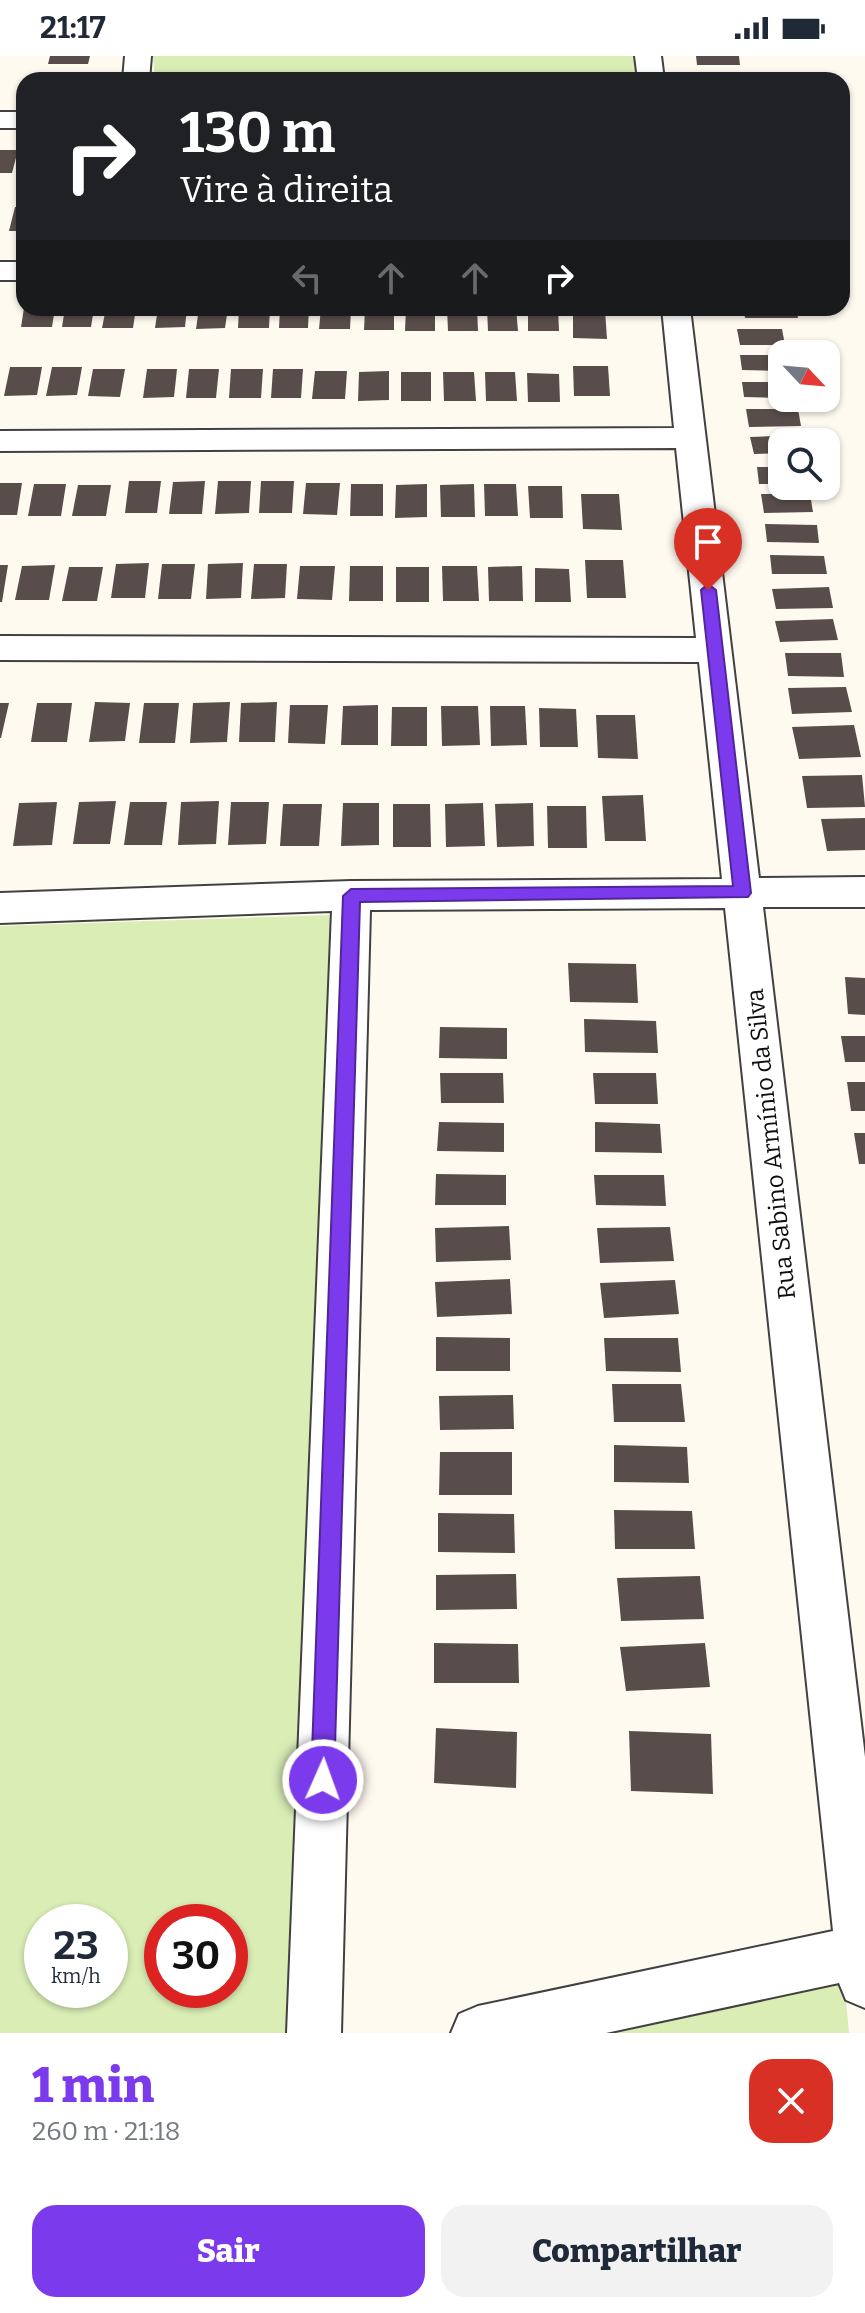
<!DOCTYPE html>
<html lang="pt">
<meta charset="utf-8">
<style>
body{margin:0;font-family:Bitter,serif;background:#f2f2f3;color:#1f2937;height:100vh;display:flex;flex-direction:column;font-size:30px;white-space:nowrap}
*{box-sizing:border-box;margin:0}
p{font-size:26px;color:#747a83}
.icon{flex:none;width:44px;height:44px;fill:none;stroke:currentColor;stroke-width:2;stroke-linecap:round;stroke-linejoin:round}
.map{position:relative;height:1977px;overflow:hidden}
.drawer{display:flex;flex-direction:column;background:#fff;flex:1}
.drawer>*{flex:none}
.guide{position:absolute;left:16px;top:16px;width:834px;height:244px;border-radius:24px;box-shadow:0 2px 6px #0004;background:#202124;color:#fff;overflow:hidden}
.needle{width:52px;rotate:116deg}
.fabs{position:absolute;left:768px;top:284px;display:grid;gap:16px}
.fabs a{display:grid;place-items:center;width:72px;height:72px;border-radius:16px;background:#fff;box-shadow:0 2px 6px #0004;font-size:40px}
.speed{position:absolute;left:24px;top:1848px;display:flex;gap:16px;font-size:40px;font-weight:700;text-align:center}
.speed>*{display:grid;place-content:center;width:104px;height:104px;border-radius:50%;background:#fff;box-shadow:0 2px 6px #0004;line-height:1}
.speed small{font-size:20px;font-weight:400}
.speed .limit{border:12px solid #d22;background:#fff;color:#111}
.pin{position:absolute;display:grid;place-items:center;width:68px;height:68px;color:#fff;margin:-82px -34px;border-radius:50% 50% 50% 0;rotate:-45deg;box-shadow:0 0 8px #0007}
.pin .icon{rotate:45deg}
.me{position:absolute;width:88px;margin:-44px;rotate:2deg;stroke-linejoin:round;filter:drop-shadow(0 0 6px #0008)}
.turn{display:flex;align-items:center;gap:28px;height:168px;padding:0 32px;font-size:36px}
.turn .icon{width:104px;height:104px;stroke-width:2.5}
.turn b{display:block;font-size:56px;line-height:68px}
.lanes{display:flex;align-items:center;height:76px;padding:0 32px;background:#0003;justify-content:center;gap:40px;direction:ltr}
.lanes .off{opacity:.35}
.round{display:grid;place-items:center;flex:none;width:84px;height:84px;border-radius:24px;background:#f2f2f3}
.head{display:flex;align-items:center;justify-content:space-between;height:136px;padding:0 32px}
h1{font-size:48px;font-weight:800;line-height:60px;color:#7c3aed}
.cta{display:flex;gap:16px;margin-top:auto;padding:16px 32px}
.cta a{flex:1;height:92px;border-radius:24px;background:#7c3aed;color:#fff;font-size:32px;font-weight:800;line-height:92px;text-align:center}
.cta a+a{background:#f2f2f3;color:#1f2937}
.status{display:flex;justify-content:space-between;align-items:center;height:56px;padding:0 40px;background:#fff;direction:ltr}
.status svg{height:22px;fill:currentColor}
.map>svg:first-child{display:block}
.green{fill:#d9edb5;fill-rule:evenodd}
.building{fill:#584d4a}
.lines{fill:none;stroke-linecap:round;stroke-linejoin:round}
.street-casing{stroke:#414141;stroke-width:4}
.street{fill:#fff;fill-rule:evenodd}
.route{fill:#7c3aed;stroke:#51269a;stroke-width:2}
.labels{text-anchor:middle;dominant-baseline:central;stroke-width:8;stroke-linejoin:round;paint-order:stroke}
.street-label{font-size:24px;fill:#0e0e0e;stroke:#fff}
</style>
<div class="status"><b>21:17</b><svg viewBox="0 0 49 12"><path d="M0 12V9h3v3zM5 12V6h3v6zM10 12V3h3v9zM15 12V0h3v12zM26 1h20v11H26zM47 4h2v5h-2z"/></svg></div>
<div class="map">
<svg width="865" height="1977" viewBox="0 0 865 1977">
<rect width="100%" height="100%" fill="#fffaf0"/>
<!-- green -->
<g class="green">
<path d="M153,0H644L645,24H155Z"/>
<path d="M331,859L288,1977H0V870ZM42,1866H110V1934H42ZM162,1866H230V1934H162Z"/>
<path d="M844,1921L849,1977H586Z"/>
</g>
<!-- building -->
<g class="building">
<path d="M50,0H90L88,8H48Z"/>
<path d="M696,0H739L740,9H697Z"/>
<path d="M739,16L741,24H701L699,17Z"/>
<path d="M0,94H18L12,117H0Z"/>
<path d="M15,151H24V175H9Z"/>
<path d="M24,252H55L52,271H21Z"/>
<path d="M65,252H94L91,271H62Z"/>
<path d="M106,252H136L133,272H102Z"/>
<path d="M158,252H187L185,271L155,272Z"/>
<path d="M199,252H228L225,272L196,273Z"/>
<path d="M239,252H270L269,272H238Z"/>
<path d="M280,252H309L308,272H279Z"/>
<path d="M321,252H351L350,273H319Z"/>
<path d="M365,252H394V274H364Z"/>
<path d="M406,252H435V275H405Z"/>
<path d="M447,252H477L478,275H448Z"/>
<path d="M487,252H516L518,275H488Z"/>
<path d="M528,252H558L559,275H528Z"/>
<path d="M743,252H796L798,262H745Z"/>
<path d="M573,253L605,254L607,283L573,282Z"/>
<path d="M737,273H782L785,289H740Z"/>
<path d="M740,299H782V315L742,314Z"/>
<path d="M573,310H608L610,340H574Z"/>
<path d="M10,311H42L37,339L4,340Z"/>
<path d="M52,311H82L77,339L46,340Z"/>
<path d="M93,313H125L120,341L88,340Z"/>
<path d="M147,313H177L174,341L143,342Z"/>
<path d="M189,313H219L216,342H186Z"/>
<path d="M231,313H263L261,342H229Z"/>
<path d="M273,313H303L301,342H271Z"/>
<path d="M315,315H347L345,343H312Z"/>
<path d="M389,315V344L358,345L359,316Z"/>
<rect x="401" y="316" width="30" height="29"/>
<path d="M443,316H474L476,345H444Z"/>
<path d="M485,316H515L517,345H486Z"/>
<path d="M527,317L559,318L560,346H528Z"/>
<path d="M742,326H782V342L744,341Z"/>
<path d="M746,353H798L801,370L749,371Z"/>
<path d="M803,379L804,386H782V397L754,398L750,381Z"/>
<path d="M757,411H782V428H759Z"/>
<path d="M129,425H161L157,457H125Z"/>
<path d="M205,425L202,458H169L173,426Z"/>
<path d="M218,425H251L249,457L215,458Z"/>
<path d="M261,425H294L292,457H259Z"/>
<path d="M0,427H22L17,459H0Z"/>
<path d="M306,427H340L337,459L303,458Z"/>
<path d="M34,428H66L61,460H28Z"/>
<path d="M351,428H383V460H350Z"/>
<path d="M427,428V461L395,462L396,429Z"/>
<path d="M474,428L475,461H441L440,429Z"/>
<path d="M484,428H516L518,460H485Z"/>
<path d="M78,429H111L106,460H72Z"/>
<path d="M528,430H562L563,462H530Z"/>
<path d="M581,438H619L622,474L583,473Z"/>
<path d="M761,438H810L813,456L764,457Z"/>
<path d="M765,468L817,469L819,487L767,486Z"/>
<path d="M770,499L824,500L827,518H772Z"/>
<path d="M585,504H623L626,542H587Z"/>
<path d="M149,507L145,542H111L116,508Z"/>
<path d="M243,507L241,542L206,543L208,508Z"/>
<path d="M162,508H195L191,543H158Z"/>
<path d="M254,508H287L285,542L251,543Z"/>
<path d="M0,509H8L2,546H0Z"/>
<path d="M55,509L49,544H15L22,510Z"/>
<path d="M300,510H335L332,544L297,543Z"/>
<path d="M350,510H383V545H349Z"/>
<path d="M442,510H477L479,545H443Z"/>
<path d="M522,510L523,545H489L488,511Z"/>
<path d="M69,511H103L97,545H62Z"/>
<rect x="396" y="511" width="33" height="35"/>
<path d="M535,512L569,513L571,546H535Z"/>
<path d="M829,531L833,552L776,553L772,533Z"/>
<path d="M833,563L838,584L780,586L775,565Z"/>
<path d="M785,597H841L844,621L788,620Z"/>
<path d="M846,631L852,656L792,658L788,632Z"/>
<path d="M95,646L130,647L125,685L89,686Z"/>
<path d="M230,646L227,686L190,687L193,647Z"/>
<path d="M277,646L275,686H239L241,647Z"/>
<path d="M0,647H9L1,682H0Z"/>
<path d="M37,647H72L67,686H31Z"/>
<path d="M144,647H179L175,687H139Z"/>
<path d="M290,649H328L325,688L288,687Z"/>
<path d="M378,649V689H341L343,650Z"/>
<path d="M441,650H478L480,689L442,690Z"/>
<path d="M490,650H525L527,689L491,690Z"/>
<path d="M392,651H427V690H391Z"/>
<path d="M539,652L576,653L578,691H540Z"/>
<path d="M596,659H635L638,703L598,702Z"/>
<path d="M854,669L861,701L799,703L792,671Z"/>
<path d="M862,719L865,751L807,752L802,720Z"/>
<path d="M643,739L646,785H605L602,740Z"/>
<path d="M116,745L110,788H73L79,746Z"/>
<path d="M219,745L216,788L178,789L181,746Z"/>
<path d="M57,746L52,789L13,790L19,747Z"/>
<path d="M130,746H167L162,789H124Z"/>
<path d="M231,746H269L266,788L228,789Z"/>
<path d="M343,747H379V789L341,790Z"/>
<path d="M483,747L485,790L446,791L445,748Z"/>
<path d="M533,747L534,790L497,791L495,748Z"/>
<path d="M283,748H322L319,790H280Z"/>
<path d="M393,748H430L431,791H393Z"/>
<path d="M547,750H586L587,792H548Z"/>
<path d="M865,762V794L827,795L821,763Z"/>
<path d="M568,907L636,908L638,947L570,946Z"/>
<path d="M845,921L865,922V959L848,958Z"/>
<path d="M584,963L656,965L658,997L585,996Z"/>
<path d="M440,971L507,972V1003L439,1002Z"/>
<path d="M841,980H865V1006H845Z"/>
<path d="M440,1017H503L504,1047H441Z"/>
<path d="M593,1017H656L658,1048H595Z"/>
<path d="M847,1026H865V1055H851Z"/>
<path d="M439,1066L504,1067V1096L437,1095Z"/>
<path d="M595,1066L660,1068L662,1097L595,1096Z"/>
<path d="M854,1077H865V1108H859Z"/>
<path d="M436,1118L506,1119V1149H435Z"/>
<path d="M594,1119H664L666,1150L596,1149Z"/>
<path d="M509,1170L511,1204L436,1206L435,1172Z"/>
<path d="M670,1171L674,1205L600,1207L597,1172Z"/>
<path d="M510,1223L512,1258L437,1261L435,1226Z"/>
<path d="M675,1224L679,1258L604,1262L600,1227Z"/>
<path d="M436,1281L510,1282V1315H436Z"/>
<path d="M604,1282H678L681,1316L606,1315Z"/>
<path d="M612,1328H681L685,1366H614Z"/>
<path d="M513,1339L514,1373L440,1374L439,1340Z"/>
<path d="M614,1389L687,1391L689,1427L614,1426Z"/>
<path d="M440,1396H512V1439H439Z"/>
<path d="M614,1454L692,1455L695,1493H615Z"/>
<path d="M438,1457L514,1458L515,1497L438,1496Z"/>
<path d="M516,1518L517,1553L436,1554V1519Z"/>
<path d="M700,1520L704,1563L621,1565L617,1522Z"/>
<path d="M434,1587L518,1588L519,1627H434Z"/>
<path d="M705,1587L710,1631L626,1635L620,1591Z"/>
<path d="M436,1672L517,1676L516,1732L434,1727Z"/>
<path d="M629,1675L711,1678L713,1738L631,1735Z"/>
</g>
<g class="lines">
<defs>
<g id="street">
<path d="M125,0H151L149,24H123Z"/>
<path d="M635,0H661L664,24H638Z"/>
<rect x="0" y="56" width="24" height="16"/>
<rect x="0" y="206" width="24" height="18"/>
<path d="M662,252H690L759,822L865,821V851H763L865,1701V1952L846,1944L839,1927L606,1977H451L459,1958L478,1950L833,1875L725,852L370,854L341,1977H287L332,855L0,867V837L351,825L722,823L699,606L0,604V580L696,582L676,392L0,395V375L674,372Z"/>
</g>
</defs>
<!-- street casing -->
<use href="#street" class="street-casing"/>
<!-- street -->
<use href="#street" class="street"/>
</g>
<!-- route -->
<path class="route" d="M708,528L716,534L751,837L748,841L360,846L334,1724L331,1732L323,1736L314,1732L311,1724L343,840L351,833L733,830L701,534Z"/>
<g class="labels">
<!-- street labels -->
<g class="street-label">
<text transform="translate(771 1088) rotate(-96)">Rua Sabino Armínio da Silva</text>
</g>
</g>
</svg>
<div class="fabs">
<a><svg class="needle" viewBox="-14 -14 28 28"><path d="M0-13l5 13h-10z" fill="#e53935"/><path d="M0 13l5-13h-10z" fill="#747a83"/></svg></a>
<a><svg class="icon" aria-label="search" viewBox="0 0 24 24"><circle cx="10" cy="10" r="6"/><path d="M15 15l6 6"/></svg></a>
</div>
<div class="speed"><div>23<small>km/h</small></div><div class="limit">30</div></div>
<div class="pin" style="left:708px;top:534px;background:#d93025"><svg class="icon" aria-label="arrive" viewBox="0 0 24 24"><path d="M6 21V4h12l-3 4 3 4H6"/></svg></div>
<svg class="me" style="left:323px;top:1724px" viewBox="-20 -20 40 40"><circle r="17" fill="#7c3aed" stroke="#fff" stroke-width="3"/><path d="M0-11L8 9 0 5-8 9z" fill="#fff"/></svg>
<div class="guide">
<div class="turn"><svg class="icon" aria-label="right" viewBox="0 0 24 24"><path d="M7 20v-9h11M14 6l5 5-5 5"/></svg><div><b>130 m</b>Vire à direita</div></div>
<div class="lanes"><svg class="icon off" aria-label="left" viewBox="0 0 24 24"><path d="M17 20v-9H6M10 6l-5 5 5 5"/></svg><svg class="icon off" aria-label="ahead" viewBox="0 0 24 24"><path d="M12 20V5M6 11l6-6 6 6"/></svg><svg class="icon off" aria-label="ahead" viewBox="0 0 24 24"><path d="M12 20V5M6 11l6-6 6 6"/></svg><svg class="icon" aria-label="right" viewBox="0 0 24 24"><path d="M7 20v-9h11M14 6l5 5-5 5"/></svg></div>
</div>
</div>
<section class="drawer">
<div class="head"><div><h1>1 min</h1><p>260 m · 21:18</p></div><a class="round" style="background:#d93025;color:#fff"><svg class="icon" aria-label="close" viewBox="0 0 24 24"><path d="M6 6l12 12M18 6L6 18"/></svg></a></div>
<div class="cta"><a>Sair</a><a>Compartilhar</a></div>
</section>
